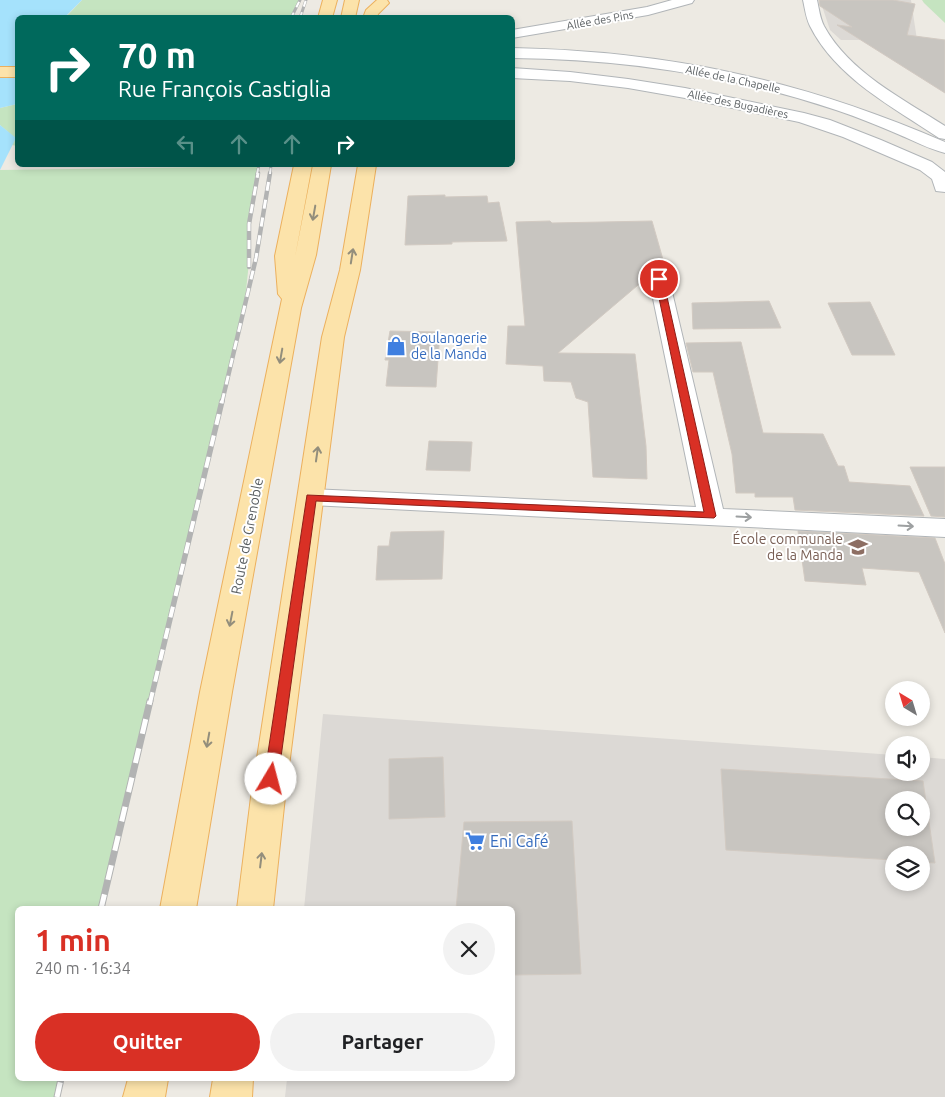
<!DOCTYPE html>
<html lang="fr">
<meta charset="utf-8">
<style>
body{margin:0;font-family:Ubuntu,sans-serif;background:#f2f2f2;color:#202124;height:100vh;display:flex;flex-direction:column;font-size:19px;white-space:nowrap}
*{box-sizing:border-box;margin:0}
p{font-size:16px;color:#757577}
.icon{flex:none;width:28px;height:28px;fill:none;stroke:currentColor;stroke-width:2;stroke-linecap:round;stroke-linejoin:round}
.map{position:relative;flex:1;overflow:hidden}
.drawer{position:absolute;left:15px;top:906px;width:500px;height:175px;display:flex;flex-direction:column;background:#fff;border-radius:8px;box-shadow:0 2px 8px #0003}
.drawer>*{flex:none}
.banner{position:absolute;left:15px;top:15px;width:500px;height:152px;border-radius:8px;box-shadow:0 2px 8px #0003;background:#00695c;color:#fff;overflow:hidden}
.needle{width:32px;rotate:322deg}
.tools{position:absolute;left:885px;top:681px;display:grid;gap:10px}
.tools a{display:grid;place-items:center;width:45px;height:45px;border-radius:50%;background:#fff;box-shadow:0 2px 8px #0003;font-size:25px}
.pin{position:absolute;display:grid;place-items:center;width:42px;height:42px;color:#fff;margin:-21px;border:2px solid #fff;border-radius:50%;box-shadow:0 1px 5px #0007}
.me{position:absolute;width:55px;margin:-28px;rotate:8deg;stroke-linejoin:round;filter:drop-shadow(0 0 4px #0008)}
.turn{display:flex;align-items:center;gap:18px;height:105px;padding:0 20px;font-size:22px}
.turn .icon{width:65px;height:65px;stroke-width:2.5}
.turn b{display:block;font-size:35px;line-height:42px}
.lanes{display:flex;align-items:center;height:48px;padding:0 20px;background:#0003;justify-content:center;gap:25px;direction:ltr}
.lanes .off{opacity:.35}
.round{display:grid;place-items:center;flex:none;width:52px;height:52px;border-radius:26px;background:#f2f2f2}
.headline{display:flex;align-items:center;justify-content:space-between;height:85px;padding:0 20px}
h1{font-size:30px;font-weight:700;line-height:38px;color:#d93025}
.action{display:flex;gap:10px;margin-top:auto;padding:10px 20px}
.action a{flex:1;height:58px;border-radius:30px;background:#d93025;color:#fff;font-size:20px;font-weight:700;line-height:58px;text-align:center}
.action a+a{background:#f2f2f2;color:#202124}
.map>svg:first-child{display:block}
.industrial{fill:#dcd9d5;fill-rule:evenodd}
.green{fill:#c5e4c0}
.water{fill:#a5e2fc}
.building{fill:#c8c5c0;stroke:#d2cac2;fill-rule:evenodd}
.lines{fill:none;stroke-linecap:round;stroke-linejoin:round}
.minor-casing{stroke:#b1b5b8;stroke-width:2}
.major-casing{stroke:#ecb05d;stroke-width:2}
.minor{fill:#fff;fill-rule:evenodd}
.major{fill:#fce3aa;fill-rule:evenodd}
.rail-far3-casing{stroke:#b2b3b3;stroke-width:3}
.rail-far2-casing{stroke:#b2b3b3;stroke-width:4.5}
.rail-far1-casing{stroke:#b2b3b3;stroke-width:5.5}
.rail-casing{stroke:#b2b3b3;stroke-width:7}
.rail-far3{stroke:#fff;stroke-width:2;stroke-dasharray:6;stroke-linecap:butt}
.rail-far2{stroke:#fff;stroke-width:3;stroke-dasharray:9;stroke-linecap:butt}
.rail-far1{stroke:#fff;stroke-width:4;stroke-dasharray:11;stroke-linecap:butt}
.rail{stroke:#fff;stroke-width:5;stroke-dasharray:15;stroke-linecap:butt}
.oneway{stroke:#938e7c}
.oneway2{stroke:#9da0a1}
.route{fill:#d93025;stroke:#8d1f18}
.labels{text-anchor:middle;dominant-baseline:central;stroke-width:4;stroke-linejoin:round;paint-order:stroke}
.far-street-label{font-size:11px;fill:#5b6063;stroke:#fff}
.shop-label{font-size:14px;fill:#366cbe;stroke:#fff;text-anchor:start}
.street-label{font-size:14px;fill:#5b6063;stroke:#fff}
.education-label{font-size:14px;fill:#785e54;stroke:#fff;text-anchor:end}
.near-shop-label{font-size:16px;fill:#366cbe;stroke:#fff;text-anchor:start}
</style>
<div class="map">
<svg width="945" height="1097" viewBox="0 0 945 1097">
<rect width="100%" height="100%" fill="#edeae3"/>
<!-- industrial -->
<g class="industrial">
<path d="M820,0H911L917,40H841L830,30Z"/>
<path d="M323,714L894,755V772H921V757L945,759V1097H285L287,1079H512V909H304ZM894,800H921V828H894ZM894,855H921V882H894Z"/>
</g>
<!-- green -->
<g class="green">
<path d="M82,0H300L291,17L65,18Z"/>
<path d="M922,0H945V23L924,3Z"/>
<path d="M17,104V146L12,145L15,138L0,125V108Z"/>
<path d="M215,165H259L249,224V262L245,300L101,909H18V1079H61L57,1097H0V170L214,167Z"/>
</g>
<!-- water -->
<g class="water">
<path d="M0,0H82L65,17L18,18L17,104L0,108Z"/>
<path d="M0,125L16,138L0,170Z"/>
</g>
<!-- building -->
<g class="building">
<path d="M819,0H893L915,4L907,35L945,40V93L837,25L852,27L820,6Z"/>
<path d="M445,195V197L487,196L488,203L499,202L507,241L452,242V244L405,245L408,196Z"/>
<path d="M550,221L552,223L652,221L664,263L558,353L635,354L646,446L647,479L593,477L588,402L576,398L571,382L544,381L543,366L506,364L508,326H525L516,222Z"/>
<path d="M769,301L781,328L693,329L692,303Z"/>
<path d="M870,302L895,355H852L828,303Z"/>
<path d="M390,331L440,332L436,387L386,386L389,360H385Z"/>
<path d="M741,342L763,433L823,434L838,466H844L849,482L910,486L924,516L795,510L793,497H755V493H736L732,454L713,372H693L686,343Z"/>
<path d="M429,441L472,442L470,471L426,470Z"/>
<path d="M910,467H945V517L931,516Z"/>
<path d="M444,531L442,579L376,580L378,546H389L391,532Z"/>
<path d="M798,531L935,538L945,564V633L919,572L862,568L866,585L805,581Z"/>
<path d="M443,757L445,817L389,819V759Z"/>
<path d="M721,769L923,781L935,863L921,862V855H894V860L726,850ZM894,800H921V828H894Z"/>
<path d="M572,821L581,974L512,975V909H456L464,822Z"/>
</g>
<g class="lines">
<defs>
<g id="minor">
<path d="M672,0H694L692,3L648,15L512,38V30L647,7Z"/>
<path d="M803,0H817C819,9 820,18 824,26C849,72 903,99 945,126V139L939,138C893,107 836,78 810,26C806,18 805,9 803,0Z"/>
<path d="M512,48C669,51 801,80 945,142V153C929,149 914,141 900,135C879,126 857,117 836,110C731,75 623,59 512,58Z"/>
<path d="M512,68L570,72L628,79L685,88L804,113L830,120L881,140L932,162L945,172V192L936,191L932,179L920,170L843,137L799,122L685,98L628,88L570,81L512,78Z"/>
<path d="M659,273L666,275L669,279L723,509L945,519V537L311,505L302,503L298,497L302,491L311,489L696,507L649,279L652,275Z"/>
</g>
<g id="major">
<path d="M323,0H337L332,18H318Z"/>
<path d="M345,0H359L355,18H341Z"/>
<path d="M377,0H387L389,3L378,14L377,18H363L366,10Z"/>
<rect x="0" y="67" width="18" height="10"/>
<path d="M294,165H312L295,257L313,165H331L316,255L301,308L232,692L196,909H160L200,692L282,299L278,294L275,256Z"/>
<path d="M358,165H376L360,270L344,337L285,797L273,909H237L251,797L322,337L340,270Z"/>
<path d="M128,1079H168L165,1097H123Z"/>
<path d="M213,1079H253L252,1097H210Z"/>
</g>
</defs>
<!-- minor casing -->
<use href="#minor" class="minor-casing"/>
<!-- major casing -->
<use href="#major" class="major-casing"/>
<!-- minor -->
<use href="#minor" class="minor"/>
<!-- major -->
<use href="#major" class="major"/>
<defs>
<g id="rail-far3">
<path d="M291,18L300,0"/>
<path d="M300,18L306,0"/>
<path d="M257,174L259,165"/>
<path d="M270,174L271,165"/>
</g>
<g id="rail-far2">
<path d="M249,267V224L258,173"/>
<path d="M222,402L256,258L270,173"/>
</g>
<path id="rail-far1" d="M150,703L222,401"/>
<g id="rail">
<path d="M101,909L150,701"/>
<path d="M57,1097L61,1079"/>
</g>
</defs>
<!-- rail-far3 casing -->
<use href="#rail-far3" class="rail-far3-casing"/>
<!-- rail-far2 casing -->
<use href="#rail-far2" class="rail-far2-casing"/>
<!-- rail-far1 casing -->
<use href="#rail-far1" class="rail-far1-casing"/>
<!-- rail casing -->
<use href="#rail" class="rail-casing"/>
<!-- rail-far3 -->
<use href="#rail-far3" class="rail-far3"/>
<!-- rail-far2 -->
<use href="#rail-far2" class="rail-far2"/>
<!-- rail-far1 -->
<use href="#rail-far1" class="rail-far1"/>
<!-- rail -->
<use href="#rail" class="rail"/>
</g>
<!-- one-way arrows -->
<defs><path id="oneway-shaft" d="M-6 0H5M1.5-3L5.5 0L1.5 3" fill="none" stroke-width="1.6" stroke-linecap="round" stroke-linejoin="round" transform="scale(1.25)"/></defs>
<g class="oneway">
<use href="#oneway-shaft" transform="translate(314 213) rotate(100)"/>
<use href="#oneway-shaft" transform="translate(352 256) rotate(-81)"/>
<use href="#oneway-shaft" transform="translate(281 356) rotate(100)"/>
<use href="#oneway-shaft" transform="translate(317 454) rotate(-82)"/>
<use href="#oneway-shaft" transform="translate(231 619) rotate(101)"/>
<use href="#oneway-shaft" transform="translate(208 740) rotate(100)"/>
<use href="#oneway-shaft" transform="translate(261 860) rotate(-83)"/>
</g>
<g class="oneway2">
<use href="#oneway-shaft" transform="translate(744 517) rotate(3)"/>
<use href="#oneway-shaft" transform="translate(906 526) rotate(3)"/>
</g>
<!-- route -->
<path class="route" d="M659,276L663,279L716,516L714,518L316,501L278,779L276,783L271,784L266,783L264,779L307,495L704,512L655,279Z"/>
<!-- icons -->
<defs>
<symbol id="shop-bare" viewBox="-9 -9 18 18"><path d="M-5-2.5h2.3a2.7 3.5 0 0 1 5.4 0H5L5.5 6h-11ZM-1.5-2.5h3a1.5 2.3 0 0 0-3 0Z" fill="#3f7fe0" stroke="#fff" stroke-width="2.5" paint-order="stroke"/></symbol>
<symbol id="school-bare" viewBox="-9 -9 18 18"><path d="M0-5L7-2L0 1L-7-2ZM-4 1L0 2.5L4 1V4Q0 6-4 4Z" fill="#8d6e63" stroke="#fff" stroke-width="2.5" paint-order="stroke"/></symbol>
<symbol id="supermarket-bare" viewBox="-9 -9 18 18"><path d="M-6-5.5h2.5l.6 2H6L4.5 2H-2.5L-4.4-4H-6ZM-1.5 3.2a1.3 1.3 0 1 0 .1 0ZM3 3.2a1.3 1.3 0 1 0 .1 0Z" fill="#3f7fe0" stroke="#fff" stroke-width="2.5" paint-order="stroke"/></symbol>
</defs>
<g fill-rule="evenodd">
<use href="#shop-bare" x="382" y="332" width="28" height="28"/>
<use href="#school-bare" x="844" y="533" width="28" height="28"/>
<use href="#supermarket-bare" x="461" y="827" width="28" height="28"/>
</g>
<g class="labels">
<!-- far-street labels -->
<g class="far-street-label">
<text transform="translate(600 20) rotate(-10)">Allée des Pins</text>
<text transform="translate(733 79) rotate(12)">Allée de la Chapelle</text>
<text transform="translate(738 104) rotate(12)">Allée des Bugadières</text>
</g>
<!-- shop labels -->
<g class="shop-label">
<text x="411" y="338">Boulangerie<tspan x="411" dy="16">de la Manda</tspan></text>
</g>
<!-- street labels -->
<g class="street-label">
<text transform="translate(247 536) rotate(-79)">Route de Grenoble</text>
</g>
<!-- education labels -->
<g class="education-label">
<text x="843" y="539">École communale<tspan x="843" dy="16">de la Manda</tspan></text>
</g>
<!-- near-shop labels -->
<g class="near-shop-label">
<text x="490" y="841">Eni Café</text>
</g>
</g>
</svg>
<div class="tools">
<a><svg class="needle" viewBox="-14 -14 28 28"><path d="M0-13l5 13h-10z" fill="#e53935"/><path d="M0 13l5-13h-10z" fill="#757577"/></svg></a>
<a><svg class="icon" aria-label="sound" viewBox="0 0 24 24"><path d="M4 9h4l5-4v14l-5-4H4zM17 9q2 3 0 6"/></svg></a>
<a><svg class="icon" aria-label="search" viewBox="0 0 24 24"><circle cx="10" cy="10" r="6"/><path d="M15 15l6 6"/></svg></a>
<a><svg class="icon" aria-label="layers" viewBox="0 0 24 24"><path d="M12 4l9 5-9 5-9-5zM3 14l9 5 9-5"/></svg></a>
</div>
<div class="pin" style="left:659px;top:279px;background:#d93025"><svg class="icon" aria-label="arrive" viewBox="0 0 24 24"><path d="M6 21V4h12l-3 4 3 4H6"/></svg></div>
<svg class="me" style="left:271px;top:779px" viewBox="-20 -20 40 40"><circle r="19" fill="#fff"/><path d="M0-13L10 11 0 6-10 11z" fill="#d93025"/></svg>
<div class="banner">
<div class="turn"><svg class="icon" aria-label="right" viewBox="0 0 24 24"><path d="M7 20v-9h11M14 6l5 5-5 5"/></svg><div><b>70 m</b>Rue François Castiglia</div></div>
<div class="lanes"><svg class="icon off" aria-label="left" viewBox="0 0 24 24"><path d="M17 20v-9H6M10 6l-5 5 5 5"/></svg><svg class="icon off" aria-label="ahead" viewBox="0 0 24 24"><path d="M12 20V5M6 11l6-6 6 6"/></svg><svg class="icon off" aria-label="ahead" viewBox="0 0 24 24"><path d="M12 20V5M6 11l6-6 6 6"/></svg><svg class="icon" aria-label="right" viewBox="0 0 24 24"><path d="M7 20v-9h11M14 6l5 5-5 5"/></svg></div>
</div>
<section class="drawer">
<div class="headline"><div><h1>1 min</h1><p>240 m · 16:34</p></div><a class="round"><svg class="icon" aria-label="close" viewBox="0 0 24 24"><path d="M6 6l12 12M18 6L6 18"/></svg></a></div>
<div class="action"><a>Quitter</a><a>Partager</a></div>
</section>
</div>
